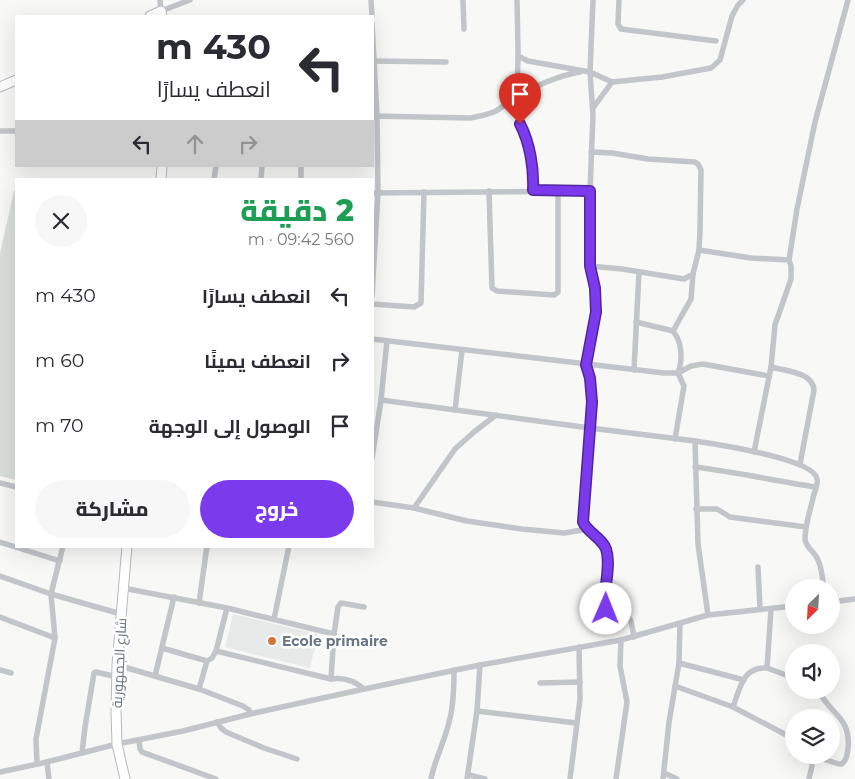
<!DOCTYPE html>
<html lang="ar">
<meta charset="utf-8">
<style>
body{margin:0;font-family:Montserrat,Cairo,sans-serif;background:#f7f7f7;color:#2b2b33;direction:rtl;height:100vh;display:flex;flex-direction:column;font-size:19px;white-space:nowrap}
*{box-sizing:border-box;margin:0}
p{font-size:16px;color:#7c7c81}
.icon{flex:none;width:28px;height:28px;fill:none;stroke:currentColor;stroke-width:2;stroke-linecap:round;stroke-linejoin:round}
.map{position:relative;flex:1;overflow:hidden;direction:ltr}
.side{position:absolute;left:15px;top:178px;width:359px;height:370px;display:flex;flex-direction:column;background:#fff;border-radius:0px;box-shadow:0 5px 20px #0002;direction:rtl}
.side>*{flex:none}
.banner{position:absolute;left:15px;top:15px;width:359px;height:152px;border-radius:0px;box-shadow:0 5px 20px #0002;direction:rtl;background:#fff;color:#2b2b33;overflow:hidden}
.needle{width:32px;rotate:204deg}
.buttons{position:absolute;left:785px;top:579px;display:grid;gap:10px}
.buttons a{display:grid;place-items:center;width:55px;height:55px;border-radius:50%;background:#fff;box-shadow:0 5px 20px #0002;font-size:25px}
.pin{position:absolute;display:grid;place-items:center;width:42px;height:42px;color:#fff;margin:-51px -21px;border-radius:50% 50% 50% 0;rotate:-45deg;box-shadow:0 0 5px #0007}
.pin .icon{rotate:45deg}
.me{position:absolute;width:55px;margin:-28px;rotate:1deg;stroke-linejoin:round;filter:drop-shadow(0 0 4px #0008)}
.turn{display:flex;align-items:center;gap:18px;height:105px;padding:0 20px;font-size:22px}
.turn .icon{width:65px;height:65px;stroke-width:2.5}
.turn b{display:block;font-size:35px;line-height:42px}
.lanes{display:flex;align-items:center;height:48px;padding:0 20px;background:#0003;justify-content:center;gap:25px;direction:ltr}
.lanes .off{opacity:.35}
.round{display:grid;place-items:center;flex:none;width:52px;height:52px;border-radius:26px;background:#f7f7f7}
.head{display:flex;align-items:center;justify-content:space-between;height:85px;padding:0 20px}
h1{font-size:30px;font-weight:800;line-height:38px;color:#1e9e55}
.button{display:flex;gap:10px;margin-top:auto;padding:10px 20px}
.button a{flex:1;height:58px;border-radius:30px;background:#7c3aed;color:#fff;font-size:20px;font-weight:800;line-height:58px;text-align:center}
.button a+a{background:#f7f7f7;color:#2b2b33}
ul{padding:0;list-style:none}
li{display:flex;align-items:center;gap:15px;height:65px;padding:0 20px}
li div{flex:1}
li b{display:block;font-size:19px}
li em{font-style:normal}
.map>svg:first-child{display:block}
.built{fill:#e8eae9}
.green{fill:#d9ded7}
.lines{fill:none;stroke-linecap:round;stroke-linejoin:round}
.secondary-casing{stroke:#b7babf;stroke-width:11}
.minor{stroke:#c2c5c9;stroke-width:5.5}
.secondary{stroke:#fff;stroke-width:9}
.route-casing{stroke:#51269a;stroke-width:12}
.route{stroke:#7c3aed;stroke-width:9}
.poi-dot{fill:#d4763a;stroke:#fff;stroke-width:2}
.labels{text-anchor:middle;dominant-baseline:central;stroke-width:5;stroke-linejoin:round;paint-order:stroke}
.poi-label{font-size:14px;font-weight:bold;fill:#6a7484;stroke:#fff;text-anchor:start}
.street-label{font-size:14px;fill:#6a7484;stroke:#fff}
</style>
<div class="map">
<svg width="855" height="779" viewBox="0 0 855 779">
<rect width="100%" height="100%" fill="#f8f8f6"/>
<!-- built -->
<path class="built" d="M233,614L318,634L310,668L225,647Z"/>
<!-- green -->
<path class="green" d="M14,191H16V480L0,476V253Z"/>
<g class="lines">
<defs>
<g id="secondary">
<path d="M150,16L161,11L162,16"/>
<path d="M0,87L16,80"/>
<path d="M161,179L162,166"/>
<path d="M125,779L117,744L116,712L117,665L127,546"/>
</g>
</defs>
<!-- secondary casing -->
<use href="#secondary" class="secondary-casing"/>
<!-- minor -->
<g class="minor">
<path d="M160,0L161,11L190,0"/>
<path d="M371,0L372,16"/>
<path d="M463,0L464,29"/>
<path d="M517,0L518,50V56L528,61L590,72L612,82L662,77L711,68L720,60L732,16L738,5L743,0"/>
<path d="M619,0L618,24L621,29L716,41"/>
<path d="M372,23L377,116L378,192L372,296"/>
<path d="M518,56L517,97L518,117L528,144L533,190"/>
<path d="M374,61L446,62"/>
<path d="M593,108L612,82"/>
<path d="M372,116L470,118C479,116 488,115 496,111C503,107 508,101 515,98C535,86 557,76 580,72"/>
<path d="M0,131H16"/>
<path d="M301,166V179"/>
<path d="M214,179L216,166"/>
<path d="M261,179L262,166"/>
<path d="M489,191L492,288L497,291L554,295L558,292V191"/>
<path d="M372,193L590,191"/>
<path d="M699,250L751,258L789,260L791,266V279L775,325L771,367L754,452"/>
<path d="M789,260L797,209L815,122L848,0"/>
<path d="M590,266L622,269L684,279L693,274L699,250L700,231L701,170L698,164L695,162L648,159L612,153L591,152"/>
<path d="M372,304L414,307L421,303L424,192"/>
<path d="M636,322L673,331"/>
<path d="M372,339L664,373H678L691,366L703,364L769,376"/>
<path d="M771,367C785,371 813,372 814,390L800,464"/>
<path d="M634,370L639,272"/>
<path d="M381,400L590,428L591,387L586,365L596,312L595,288L590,266V191L593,115L590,72L593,0"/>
<path d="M455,410L462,350"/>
<path d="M675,439L684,386L678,373C683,359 682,342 673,331L691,299L693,274"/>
<path d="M695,441C715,444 815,459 817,479C818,483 816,489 814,494C811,508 805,524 805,539C806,548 813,550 817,558C822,566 822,578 824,588"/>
<path d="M372,458L381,400L387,341"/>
<path d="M695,467C736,472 776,481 816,487"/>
<path d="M0,483L16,487"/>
<path d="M372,502L414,508L467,521L522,529L564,533L588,529"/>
<path d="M414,508L455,449L474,432L496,415"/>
<path d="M696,509H717L730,517L806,527"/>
<path d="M0,542L60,561"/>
<path d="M758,567L760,609"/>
<path d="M0,576L51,594L121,614"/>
<path d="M123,588L227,608L334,634L331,679L216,651L227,608"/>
<path d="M831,602L855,599"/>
<path d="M199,603L207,546"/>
<path d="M0,617L55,638"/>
<path d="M274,619L289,546"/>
<path d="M334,634L338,607L341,603L364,607"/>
<path d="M634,637L631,621L629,618L610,614L606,609L607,553L602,542L584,524L590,428L695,441L698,544L708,615"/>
<path d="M162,648L207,661L199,689"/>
<path d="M207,661L212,658L216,651"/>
<path d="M679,663L744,680"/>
<path d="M117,665L199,689L243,706L249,710L250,714"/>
<path d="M767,668L794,678"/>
<path d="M0,670L11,673"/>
<path d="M155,676L174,597"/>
<path d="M331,679C344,677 354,680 364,689"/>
<path d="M540,683L580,682"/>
<path d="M675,686L733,707C740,688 743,666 767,668L771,609"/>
<path d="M733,707L794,739"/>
<path d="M477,711L576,723"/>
<path d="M217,722L221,728L226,732L264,748L297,759"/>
<path d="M139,740L140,749L142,752L216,779"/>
<path d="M82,753L85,727L94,673L96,672L117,677"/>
<path d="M811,755L839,764H842C847,759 847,755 848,749C851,716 831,716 818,690"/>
<path d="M47,762L49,779"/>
<path d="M37,764L36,739L55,638L51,594L63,546"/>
<path d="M0,772L47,762L117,744L183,731L250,714L364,689L480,665L621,640L708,615L794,606"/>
<path d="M664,773L677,779"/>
<path d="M469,775L485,779"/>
<path d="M431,779C435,758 446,739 450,718C454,702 454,686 454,670"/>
<path d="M467,779L477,711L480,665"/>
<path d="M570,779L580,699L579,647"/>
<path d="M616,779L627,702L620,666L621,640"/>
<path d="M663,779L669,722L679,663L680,623"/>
<path d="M809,779L812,766L811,755"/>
</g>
<!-- secondary -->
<use href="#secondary" class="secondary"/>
</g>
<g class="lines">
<defs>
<path id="route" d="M520,124C530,143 534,169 533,190L590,191V266L595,288L596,312L586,365L590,378L592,402L583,522C588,533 602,538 606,549C612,566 602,591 606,609"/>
</defs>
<!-- route casing -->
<use href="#route" class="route-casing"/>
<!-- route -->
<use href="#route" class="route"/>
</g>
<!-- markers -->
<circle class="poi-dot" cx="272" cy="641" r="5"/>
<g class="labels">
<!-- poi labels -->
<g class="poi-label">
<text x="282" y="641">Ecole primaire</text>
</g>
<!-- street labels -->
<g class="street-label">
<text transform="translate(119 663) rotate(-87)">شارع الجمهورية</text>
</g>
</g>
</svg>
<div class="buttons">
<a><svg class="needle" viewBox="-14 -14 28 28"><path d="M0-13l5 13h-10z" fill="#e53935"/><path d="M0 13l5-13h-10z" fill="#7c7c81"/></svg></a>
<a><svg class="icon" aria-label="sound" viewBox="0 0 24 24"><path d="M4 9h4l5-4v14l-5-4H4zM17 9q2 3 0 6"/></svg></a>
<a><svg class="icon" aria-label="layers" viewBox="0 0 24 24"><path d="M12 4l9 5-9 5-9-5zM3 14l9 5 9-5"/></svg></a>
</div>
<div class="pin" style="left:520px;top:124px;background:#d93025"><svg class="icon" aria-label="arrive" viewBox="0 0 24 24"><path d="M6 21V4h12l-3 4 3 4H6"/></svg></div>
<svg class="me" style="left:606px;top:609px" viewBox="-20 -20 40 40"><circle r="19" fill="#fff"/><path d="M0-13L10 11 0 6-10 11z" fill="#7c3aed"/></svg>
<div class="banner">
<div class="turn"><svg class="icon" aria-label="left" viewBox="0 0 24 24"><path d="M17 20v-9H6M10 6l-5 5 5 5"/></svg><div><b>430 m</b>انعطف يسارًا</div></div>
<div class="lanes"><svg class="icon" aria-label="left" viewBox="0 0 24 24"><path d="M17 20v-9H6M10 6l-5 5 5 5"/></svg><svg class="icon off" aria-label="ahead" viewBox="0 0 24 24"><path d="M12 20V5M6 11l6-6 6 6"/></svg><svg class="icon off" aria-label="right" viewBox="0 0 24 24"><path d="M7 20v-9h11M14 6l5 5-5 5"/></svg></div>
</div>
<section class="side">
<div class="head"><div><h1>2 دقيقة</h1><p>560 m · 09:42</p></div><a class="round"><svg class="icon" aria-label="close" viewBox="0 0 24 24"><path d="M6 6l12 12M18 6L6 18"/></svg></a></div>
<ul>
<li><svg class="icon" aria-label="left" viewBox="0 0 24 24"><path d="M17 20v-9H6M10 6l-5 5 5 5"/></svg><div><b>انعطف يسارًا</b></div><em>430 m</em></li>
<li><svg class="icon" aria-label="right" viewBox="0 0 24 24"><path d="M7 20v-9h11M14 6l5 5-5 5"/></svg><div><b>انعطف يمينًا</b></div><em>60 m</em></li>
<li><svg class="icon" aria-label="arrive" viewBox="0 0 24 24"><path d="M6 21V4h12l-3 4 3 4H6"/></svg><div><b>الوصول إلى الوجهة</b></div><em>70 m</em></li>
</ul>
<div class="button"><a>خروج</a><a>مشاركة</a></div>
</section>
</div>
